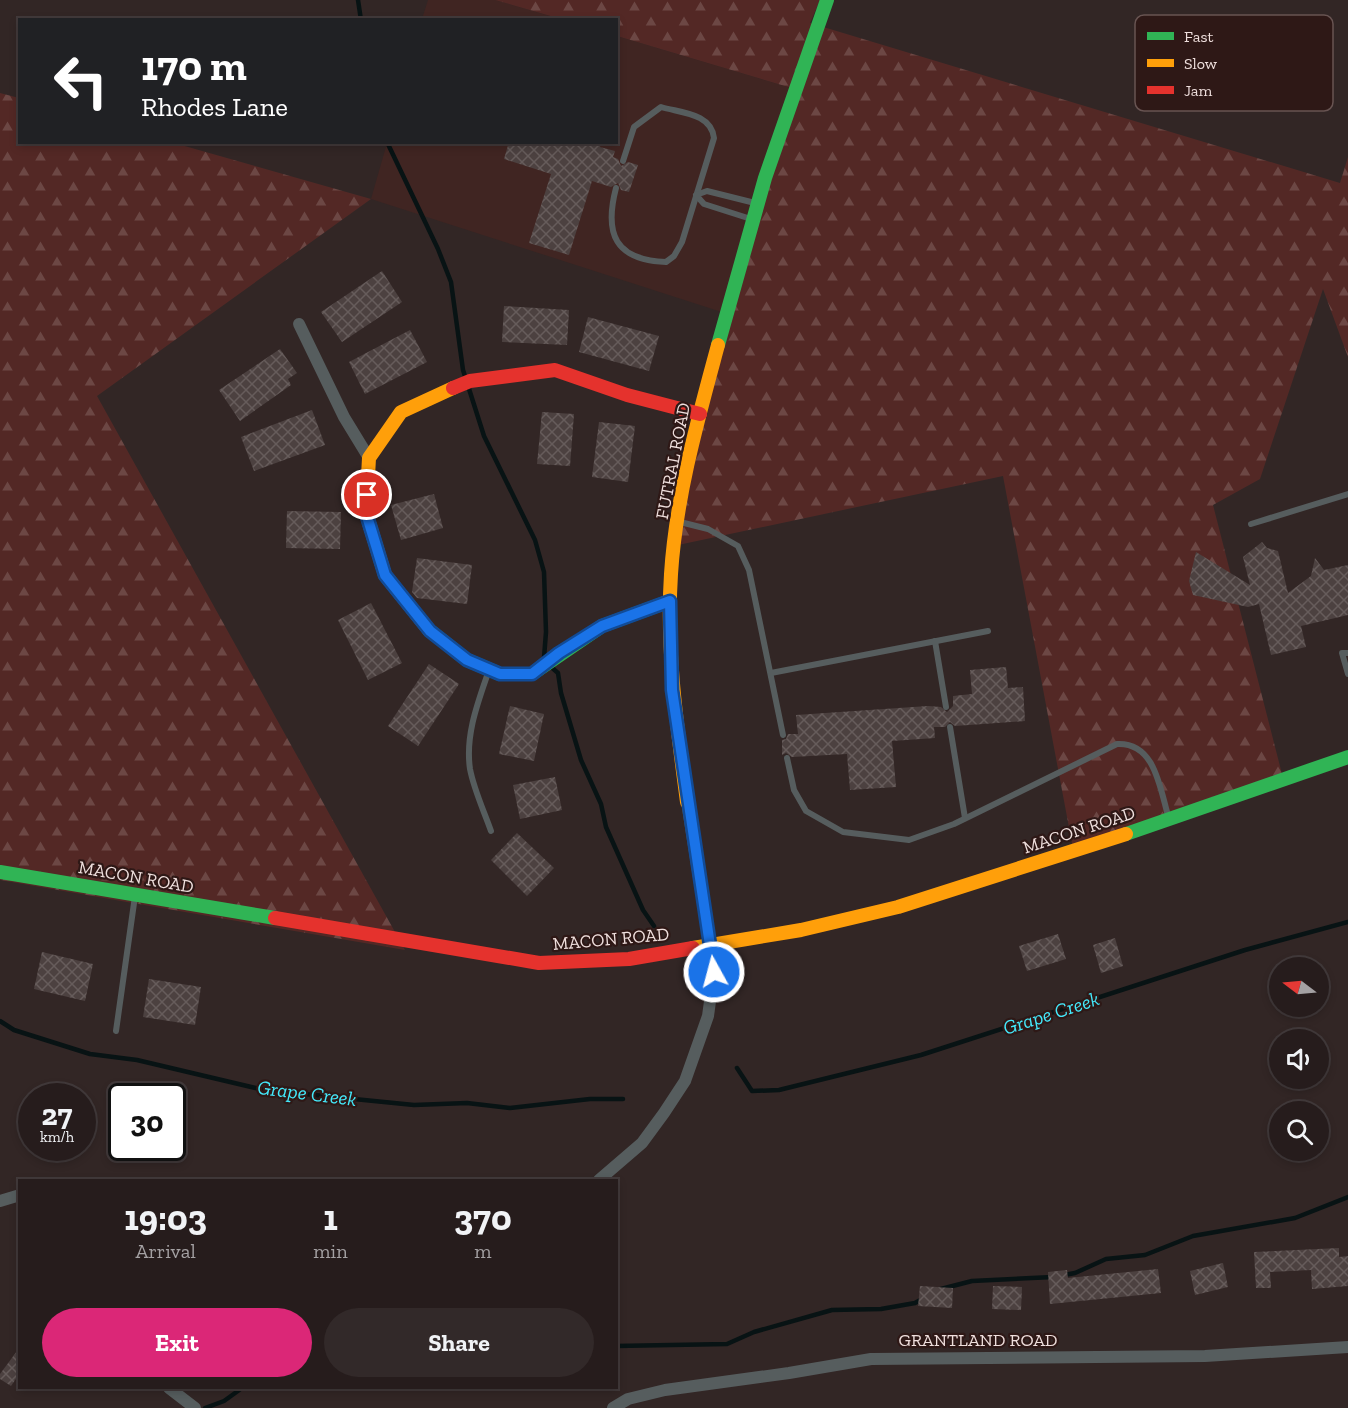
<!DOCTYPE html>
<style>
body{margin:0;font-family:"Zilla Slab",serif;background:#322929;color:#f1f3f6;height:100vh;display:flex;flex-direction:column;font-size:22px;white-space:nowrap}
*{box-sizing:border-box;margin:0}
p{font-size:20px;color:#a4a1a3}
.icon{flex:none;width:33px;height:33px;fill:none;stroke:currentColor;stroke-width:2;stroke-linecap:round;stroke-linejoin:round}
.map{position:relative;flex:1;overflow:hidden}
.details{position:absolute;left:18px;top:1179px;width:600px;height:210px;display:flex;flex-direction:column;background:#261c1c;border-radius:0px;box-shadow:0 3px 9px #0003,0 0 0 2px #423a3b}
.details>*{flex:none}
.top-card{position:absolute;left:18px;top:18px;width:600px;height:126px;border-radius:0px;box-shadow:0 3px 9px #0003,0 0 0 2px #423a3b;background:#202124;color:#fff;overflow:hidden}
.needle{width:39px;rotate:286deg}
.buttons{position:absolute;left:1269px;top:957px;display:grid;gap:12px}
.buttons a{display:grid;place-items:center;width:60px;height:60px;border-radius:50%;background:#261c1c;box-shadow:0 3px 9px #0003,0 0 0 2px #423a3b;font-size:30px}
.speed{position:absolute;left:18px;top:1083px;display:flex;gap:12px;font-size:30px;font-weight:700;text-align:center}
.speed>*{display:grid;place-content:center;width:78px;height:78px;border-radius:50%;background:#261c1c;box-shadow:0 3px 9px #0003,0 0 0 2px #423a3b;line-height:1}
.speed small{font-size:15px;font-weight:400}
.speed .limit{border:3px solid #111;border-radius:9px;background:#fff;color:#111}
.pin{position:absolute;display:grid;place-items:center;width:51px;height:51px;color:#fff;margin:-26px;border:3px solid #fff;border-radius:50%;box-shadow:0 2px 6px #0007}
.me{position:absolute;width:66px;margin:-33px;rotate:353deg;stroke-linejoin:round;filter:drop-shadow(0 0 4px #0008)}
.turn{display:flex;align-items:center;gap:21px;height:126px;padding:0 24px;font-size:27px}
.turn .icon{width:78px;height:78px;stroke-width:2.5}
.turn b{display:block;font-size:42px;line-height:51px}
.eta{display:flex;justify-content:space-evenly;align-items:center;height:102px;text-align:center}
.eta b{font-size:36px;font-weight:800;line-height:42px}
.button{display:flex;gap:12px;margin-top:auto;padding:12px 24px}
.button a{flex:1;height:69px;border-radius:36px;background:#db2777;color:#fff;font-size:24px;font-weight:800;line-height:69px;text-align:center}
.button a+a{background:#322929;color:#f1f3f6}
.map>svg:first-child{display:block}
.built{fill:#402522}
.forest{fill:url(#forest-firs)}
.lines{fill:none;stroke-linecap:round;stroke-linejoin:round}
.stream{stroke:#081314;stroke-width:4.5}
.building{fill:url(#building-cross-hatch)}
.lane{stroke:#565d5e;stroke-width:6}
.street{stroke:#565d5e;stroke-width:12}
.fast{stroke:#30b455;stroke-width:14}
.slow{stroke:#ff9f0a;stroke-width:14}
.jam{stroke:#e5322d;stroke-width:14}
.route-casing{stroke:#114b97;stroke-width:15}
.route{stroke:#1a73e8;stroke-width:10}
.labels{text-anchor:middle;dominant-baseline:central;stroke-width:4.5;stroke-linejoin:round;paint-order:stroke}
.street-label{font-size:18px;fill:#efdfdd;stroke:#2e1816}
.water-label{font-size:20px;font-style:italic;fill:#44e9fb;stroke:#2e1816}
.key{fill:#2e1816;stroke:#685452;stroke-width:1.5}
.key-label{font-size:16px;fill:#efdfdd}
</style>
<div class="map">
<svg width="1348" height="1408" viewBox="0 0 1348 1408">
<defs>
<pattern id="forest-firs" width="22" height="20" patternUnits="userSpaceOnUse" patternTransform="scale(1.5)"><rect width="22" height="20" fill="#532825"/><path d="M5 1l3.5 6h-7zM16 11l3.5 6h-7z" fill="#6c4744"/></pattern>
<pattern id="building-cross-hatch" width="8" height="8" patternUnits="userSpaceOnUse" patternTransform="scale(1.5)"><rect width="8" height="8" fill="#4c4140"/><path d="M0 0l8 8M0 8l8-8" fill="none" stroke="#665c5b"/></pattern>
</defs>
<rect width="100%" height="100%" fill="#322625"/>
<!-- built -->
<g class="built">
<path d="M428,0H495L561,19H422Z"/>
<path d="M617,36L795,89L731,315L371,199L387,143L616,142Z"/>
</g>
<!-- forest -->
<g class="forest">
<path d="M495,0H820L810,23L1340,183L1348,157V357L1323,289L1260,479L1213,505L1283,778L1074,854L1003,476L678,545L677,518L795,89L617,36L616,20L561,19Z"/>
<path d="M0,93L19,98L20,142L174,143L371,199L97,396L405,950L0,880Z"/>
</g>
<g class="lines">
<!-- stream -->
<g class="stream">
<path d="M358,0L361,20"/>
<path d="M387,142L438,249L451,282L463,370L484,436L535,540L544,572L546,632L544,658"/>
<path d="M550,666L558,673L561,693L581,760L601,804L606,827L643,910L654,926"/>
<path d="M0,1021L14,1030L90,1054L137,1060L264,1090L414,1105L467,1103L510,1108L590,1099H623"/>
<path d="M737,1068L752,1091L779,1090L921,1055L1245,950L1348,922"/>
<path d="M1064,1275L1075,1273L1106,1259L1145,1255L1193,1236L1295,1218L1348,1197"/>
<path d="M937,1290L972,1281L1053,1277"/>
<path d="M616,1346L727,1344L754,1332L832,1310L881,1309L915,1303L922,1299"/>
<path d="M205,1408L224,1401L242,1388"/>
</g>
</g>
<!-- building -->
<g class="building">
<path d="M509,142H602L600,147L615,151L613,157L618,159L621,166L628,162L638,165L629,192L621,190L618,183L611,187L592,181L569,255L529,243L551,174L504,159Z"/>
<path d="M382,271L402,302L342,342L321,312Z"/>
<path d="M504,306L569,310L567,345L502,342Z"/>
<path d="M588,317L659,336L649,371L579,352Z"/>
<path d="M410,330L427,362L365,394L349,362Z"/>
<path d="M280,349L297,373L288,379L291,385L240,421L219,390Z"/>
<path d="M312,410L325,445L254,471L241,437Z"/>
<path d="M542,412L574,414L570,466L537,464Z"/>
<path d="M599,422L635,426L628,482L592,477Z"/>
<path d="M434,494L443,528L401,540L391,505Z"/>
<path d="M287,511L341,512L340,549L286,548Z"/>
<path d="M1262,542L1267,548L1278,551L1288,593L1311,576L1315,558L1324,570L1348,565V615L1301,626L1306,647L1271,655L1259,604L1248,607L1193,595L1189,581L1196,552L1250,585L1243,557Z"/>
<path d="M417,558L472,565L467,604L417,598L412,592Z"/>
<path d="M371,603L402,663L368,680L338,620Z"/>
<path d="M429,664L459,684L418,746L388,726Z"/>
<path d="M1006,667L1008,688L1023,687L1025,721L955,726L950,722L945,727H934L935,738L892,741L896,787L850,790L847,754L792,757L786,753L782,755V740L786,739L788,734H798L796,715L928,706L941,707L947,712L953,706V696L972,694L970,670Z"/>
<path d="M510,706L544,714L534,761L499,754Z"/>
<path d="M555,777L562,810L520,819L513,785Z"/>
<path d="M517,833L554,868L527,896L491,860Z"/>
<path d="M1058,934L1066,959L1027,971L1019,946Z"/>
<path d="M1115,938L1123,966L1101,973L1093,945Z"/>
<path d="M42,952L93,964L85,1001L34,989Z"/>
<path d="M149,979L201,987L195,1025L143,1017Z"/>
<path d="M1339,1248V1257L1348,1256V1286L1312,1289L1311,1270L1270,1272L1271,1288H1256L1254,1252Z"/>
<path d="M1223,1263L1228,1287L1195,1295L1190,1271Z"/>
<path d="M1158,1269L1161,1293L1050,1304L1048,1272L1067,1270L1068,1278Z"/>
<path d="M920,1286L953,1288L952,1308L918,1306Z"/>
<path d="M993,1286L1022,1287L1021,1310L992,1309Z"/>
<path d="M20,1347V1373L11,1386L0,1379V1374Z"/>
</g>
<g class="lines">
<!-- lane -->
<g class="lane">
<path d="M616,188C604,234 615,260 666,262L674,256L682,242L714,138C711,113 681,113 661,107L634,127L623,161"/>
<path d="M751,219L704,204L696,195L707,191L755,203"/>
<path d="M680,522L708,529L738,546L749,570L783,735"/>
<path d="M1251,524L1348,494"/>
<path d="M935,641L946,707"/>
<path d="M1348,653H1342L1348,674"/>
<path d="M489,670C478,702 465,735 470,769C474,790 484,811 491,831"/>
<path d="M771,673L988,631"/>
<path d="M950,727L965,818"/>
<path d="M787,758L794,790L806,811L843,832L909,840L954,824L1117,744C1156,742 1160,790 1169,819"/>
<path d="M116,1031L135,896"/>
</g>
<!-- street -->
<g class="street">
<path d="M299,324L344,417L369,458"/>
<path d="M599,1180L642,1143L664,1113L685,1081L708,1016L714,972L687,802"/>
<path d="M0,1201L20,1195"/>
<path d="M169,1388L195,1408"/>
<path d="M613,1408L628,1399L665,1390L789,1373L871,1359L1205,1356L1348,1347"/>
</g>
<!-- fast -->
<g class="fast">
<path d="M718,345L765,178L827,0"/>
<path d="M429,630L467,660L500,674H532L602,626L670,601"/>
<path d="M1126,834L1348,757"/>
<path d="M0,872L275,918"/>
</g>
<!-- slow -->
<g class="slow">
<path d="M429,630L385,575L366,513L369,458L401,412L453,388"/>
<path d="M687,802C677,726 666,650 671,574C676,496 698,419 718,345"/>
<path d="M693,948L801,930L898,907L1126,834"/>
</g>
<!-- jam -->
<g class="jam">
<path d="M453,388L470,381L555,370L627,395L700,414"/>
<path d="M275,918L539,963L629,959L693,948"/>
</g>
</g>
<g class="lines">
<defs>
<path id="route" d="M367,495L366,513L385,575L430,631L467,660L500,674H532L559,653L602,626L670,601L672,690L714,972"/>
</defs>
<!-- route casing -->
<use href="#route" class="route-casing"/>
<!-- route -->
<use href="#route" class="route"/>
</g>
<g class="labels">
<!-- street labels -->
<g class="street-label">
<text transform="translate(673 461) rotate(-79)">FUTRAL ROAD</text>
<text transform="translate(1079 830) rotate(-18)">MACON ROAD</text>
<text transform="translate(136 877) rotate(10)">MACON ROAD</text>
<text transform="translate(611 939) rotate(-5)">MACON ROAD</text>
<text x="978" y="1340">GRANTLAND ROAD</text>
</g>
<!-- water labels -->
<g class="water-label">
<text transform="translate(1051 1013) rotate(-18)">Grape Creek</text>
<text transform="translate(307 1093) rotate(7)">Grape Creek</text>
</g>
</g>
<!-- legend -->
<rect x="1135" y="15" width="198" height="96" rx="9" class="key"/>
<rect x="1147" y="32" width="27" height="8" fill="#30b455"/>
<rect x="1147" y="59" width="27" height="8" fill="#ff9f0a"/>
<rect x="1147" y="86" width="27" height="8" fill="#e5322d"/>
<g class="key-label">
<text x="1184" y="42">Fast</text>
<text x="1184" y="69">Slow</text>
<text x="1184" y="96">Jam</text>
</g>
</svg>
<div class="buttons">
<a><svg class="needle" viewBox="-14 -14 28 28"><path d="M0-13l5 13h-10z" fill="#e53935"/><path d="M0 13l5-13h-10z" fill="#a4a1a3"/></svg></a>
<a><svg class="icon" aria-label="sound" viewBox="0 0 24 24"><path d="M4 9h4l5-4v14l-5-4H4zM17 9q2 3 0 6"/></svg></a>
<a><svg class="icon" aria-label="search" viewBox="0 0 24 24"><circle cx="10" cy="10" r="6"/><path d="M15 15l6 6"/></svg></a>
</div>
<div class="speed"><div>27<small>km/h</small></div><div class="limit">30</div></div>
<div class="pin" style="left:367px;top:495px;background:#d93025"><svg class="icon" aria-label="arrive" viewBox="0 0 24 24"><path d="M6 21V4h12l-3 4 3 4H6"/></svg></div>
<svg class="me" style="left:714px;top:972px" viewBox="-20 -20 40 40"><circle r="17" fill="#1a73e8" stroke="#fff" stroke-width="3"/><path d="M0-11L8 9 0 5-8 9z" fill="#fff"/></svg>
<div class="top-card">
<div class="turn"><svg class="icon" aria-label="left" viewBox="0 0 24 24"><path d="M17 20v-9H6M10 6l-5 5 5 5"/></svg><div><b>170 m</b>Rhodes Lane</div></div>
</div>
<section class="details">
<div class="eta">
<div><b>19:03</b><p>Arrival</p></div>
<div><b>1</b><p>min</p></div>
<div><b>370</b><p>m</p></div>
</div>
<div class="button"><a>Exit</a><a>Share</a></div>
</section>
</div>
